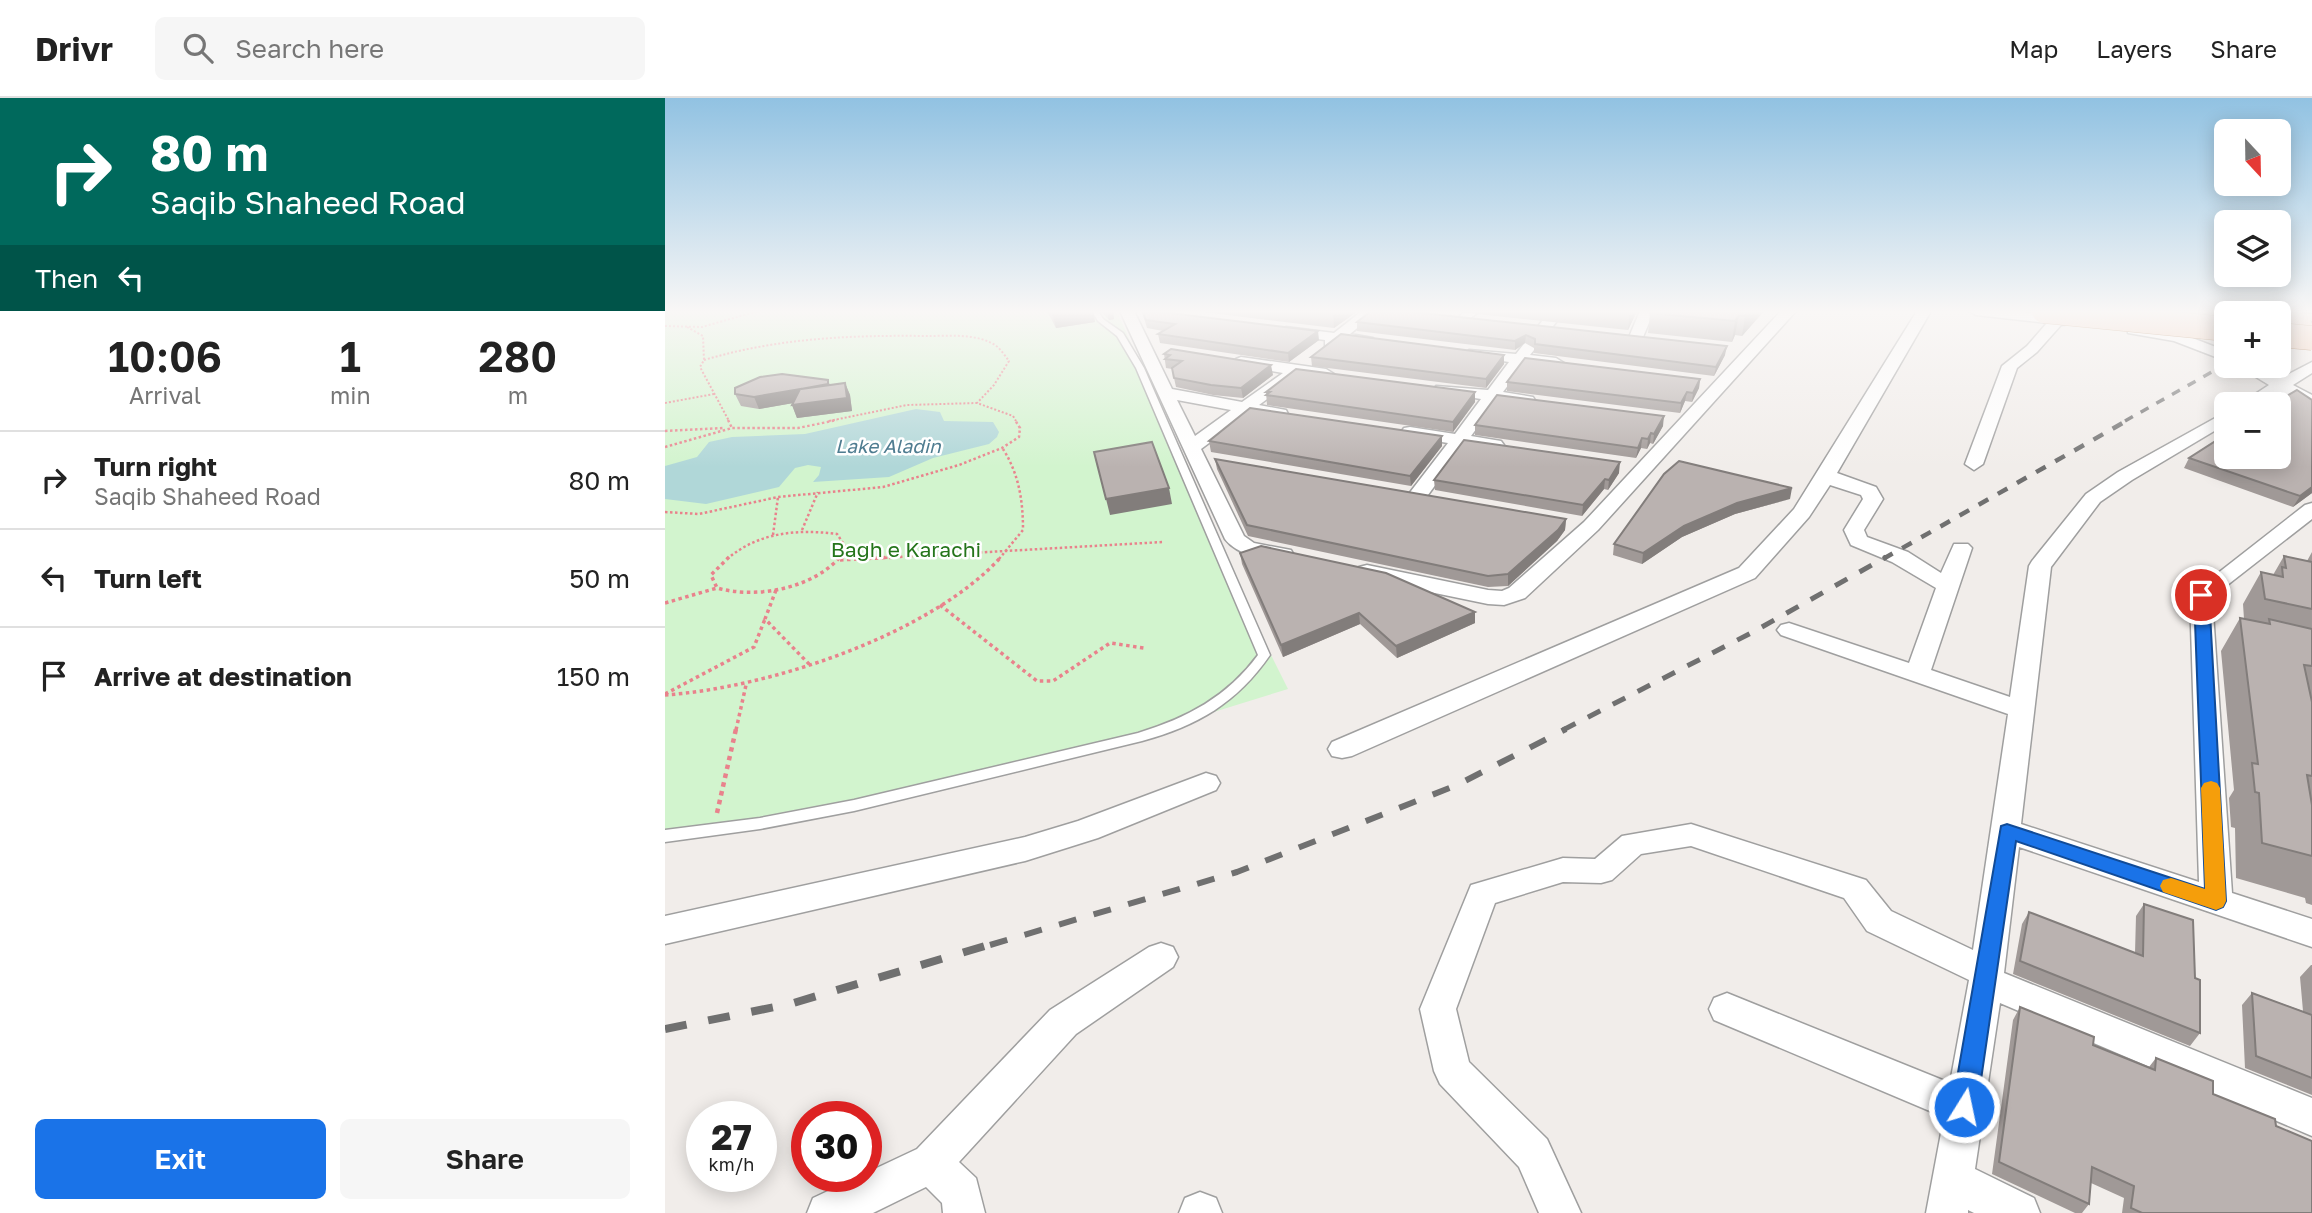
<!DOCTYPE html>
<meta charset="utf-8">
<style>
body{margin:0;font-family:"Golos Text",sans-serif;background:#f6f6f6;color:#222;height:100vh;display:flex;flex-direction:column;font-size:26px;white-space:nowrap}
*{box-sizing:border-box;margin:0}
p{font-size:23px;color:#767676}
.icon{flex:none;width:38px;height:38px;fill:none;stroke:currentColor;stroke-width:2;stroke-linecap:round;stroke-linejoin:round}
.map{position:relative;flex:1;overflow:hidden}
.side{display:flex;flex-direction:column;background:#fff;width:665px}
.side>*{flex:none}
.guide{background:#00695c;color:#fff;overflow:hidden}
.needle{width:46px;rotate:158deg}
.buttons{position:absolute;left:1549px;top:21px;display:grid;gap:14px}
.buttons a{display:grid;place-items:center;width:77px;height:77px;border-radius:10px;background:#fff;box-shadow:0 4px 18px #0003;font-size:35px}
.speed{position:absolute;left:21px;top:1003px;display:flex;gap:14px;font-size:35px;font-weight:700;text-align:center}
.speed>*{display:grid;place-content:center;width:91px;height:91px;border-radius:50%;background:#fff;box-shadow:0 4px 18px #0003;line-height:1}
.speed small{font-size:18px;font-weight:400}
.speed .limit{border:10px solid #d22;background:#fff;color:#111}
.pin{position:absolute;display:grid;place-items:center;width:60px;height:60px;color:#fff;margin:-30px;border:4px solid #fff;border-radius:50%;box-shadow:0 2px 7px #0007}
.me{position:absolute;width:77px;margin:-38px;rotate:10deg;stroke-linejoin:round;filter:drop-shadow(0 0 5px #0008)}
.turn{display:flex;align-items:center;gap:24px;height:147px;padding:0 35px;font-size:32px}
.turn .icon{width:91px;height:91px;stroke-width:2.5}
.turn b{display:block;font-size:49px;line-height:60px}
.then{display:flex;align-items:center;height:66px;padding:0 35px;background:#0003;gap:14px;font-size:26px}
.eta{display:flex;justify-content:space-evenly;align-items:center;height:119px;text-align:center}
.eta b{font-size:42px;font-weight:600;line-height:49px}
.primary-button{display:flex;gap:14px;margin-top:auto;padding:14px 35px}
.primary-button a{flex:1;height:80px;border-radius:10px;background:#1a73e8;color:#fff;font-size:28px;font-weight:600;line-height:80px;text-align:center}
.primary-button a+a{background:#f6f6f6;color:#222}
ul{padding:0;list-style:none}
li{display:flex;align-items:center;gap:21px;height:98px;padding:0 35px;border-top:2px solid #e0e0e0}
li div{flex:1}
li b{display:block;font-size:26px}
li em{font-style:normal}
header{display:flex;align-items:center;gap:42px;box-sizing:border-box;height:98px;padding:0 35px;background:#fff;border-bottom:2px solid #e0e0e0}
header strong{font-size:33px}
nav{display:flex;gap:38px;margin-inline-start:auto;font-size:24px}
.search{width:490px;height:63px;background:#f6f6f6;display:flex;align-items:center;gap:18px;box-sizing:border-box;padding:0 24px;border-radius:10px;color:#767676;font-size:26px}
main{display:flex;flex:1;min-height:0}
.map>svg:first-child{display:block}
.park{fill:#d2f4ce}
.water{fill:#b0d7d8}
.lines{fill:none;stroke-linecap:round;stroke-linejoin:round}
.lane-casing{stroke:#9f9f9f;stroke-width:3}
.street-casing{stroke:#9f9f9f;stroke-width:3}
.primary-casing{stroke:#8c4c14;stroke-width:3}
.path-far3{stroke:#e9828c;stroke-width:2;stroke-dasharray:2 2;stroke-linecap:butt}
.path-far2{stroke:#e9828c;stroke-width:2.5;stroke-dasharray:2.5 2.5;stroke-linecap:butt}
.path-far1{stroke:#e9828c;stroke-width:3.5;stroke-dasharray:3.5 3.5;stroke-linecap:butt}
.path{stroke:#e9828c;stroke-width:4.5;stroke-dasharray:4.5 4.5;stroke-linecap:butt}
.lane{fill:#fff;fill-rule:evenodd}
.street{fill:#fff;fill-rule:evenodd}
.primary{fill:#f1c7ae;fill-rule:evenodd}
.rail-far4{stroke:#707070;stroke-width:3.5;stroke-dasharray:9 9;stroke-linecap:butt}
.rail-far3{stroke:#707070;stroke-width:4.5;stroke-dasharray:11 11;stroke-linecap:butt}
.rail-far2{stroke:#707070;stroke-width:5;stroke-dasharray:14 14;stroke-linecap:butt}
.rail-far1{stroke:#707070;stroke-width:6;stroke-dasharray:18 18;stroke-linecap:butt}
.rail{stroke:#707070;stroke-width:8;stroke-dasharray:22 22;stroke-linecap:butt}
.primary-bridge-casing{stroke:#8c4c14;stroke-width:25;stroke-linecap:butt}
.primary-bridge{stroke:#f1c7ae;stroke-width:24}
.wall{fill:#a09997}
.shaded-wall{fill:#827d7b}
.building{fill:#bab2b0;stroke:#827d7b;stroke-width:2}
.route{fill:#1a73e8;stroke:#114b97;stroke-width:2}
.slow{fill:#f59e0b}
.labels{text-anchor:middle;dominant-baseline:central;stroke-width:5;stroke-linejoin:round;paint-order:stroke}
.far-water-label{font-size:19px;font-style:italic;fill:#4e7c90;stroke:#fff}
.park-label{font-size:21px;fill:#25751b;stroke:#fff}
</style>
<header>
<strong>Drivr</strong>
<div class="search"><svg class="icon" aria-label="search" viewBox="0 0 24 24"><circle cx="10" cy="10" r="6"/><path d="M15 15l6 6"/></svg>Search here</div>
<nav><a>Map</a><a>Layers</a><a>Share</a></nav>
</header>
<main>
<section class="side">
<div class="guide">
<div class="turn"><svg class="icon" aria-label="right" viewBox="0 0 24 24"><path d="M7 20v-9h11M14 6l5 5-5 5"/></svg><div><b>80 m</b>Saqib Shaheed Road</div></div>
<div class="then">Then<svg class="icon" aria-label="left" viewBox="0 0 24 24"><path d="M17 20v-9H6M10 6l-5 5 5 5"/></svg></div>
</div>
<div class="eta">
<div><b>10:06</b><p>Arrival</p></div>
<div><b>1</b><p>min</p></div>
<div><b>280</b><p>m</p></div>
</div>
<ul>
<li><svg class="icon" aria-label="right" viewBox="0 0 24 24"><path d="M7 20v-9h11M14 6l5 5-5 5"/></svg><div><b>Turn right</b><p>Saqib Shaheed Road</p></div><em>80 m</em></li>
<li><svg class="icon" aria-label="left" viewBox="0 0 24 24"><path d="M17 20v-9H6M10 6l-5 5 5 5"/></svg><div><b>Turn left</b></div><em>50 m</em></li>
<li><svg class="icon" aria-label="arrive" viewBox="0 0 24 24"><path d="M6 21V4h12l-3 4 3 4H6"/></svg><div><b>Arrive at destination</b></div><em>150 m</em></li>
</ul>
<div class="primary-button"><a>Exit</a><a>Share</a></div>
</section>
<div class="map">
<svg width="1647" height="1115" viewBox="0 0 1647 1115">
<rect width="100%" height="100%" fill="#f1edea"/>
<!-- park -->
<path class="park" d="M0,213H452L557,459L623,591L455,643L205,704L0,733Z"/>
<!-- water -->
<path class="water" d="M251,311L275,314L279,323L328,324L334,334L332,339L324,346L268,360L224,379L148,384L154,377L156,369L143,367L130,370L114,389L41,406L0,401V368L32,359L44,344L67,339L140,336Z"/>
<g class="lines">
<defs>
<path id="lane" d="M427,213H433L438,221L458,235L479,270L605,557C572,605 532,628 477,643L189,713L95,731L0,744V732L95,720L189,702L473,635C522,620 562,599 593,557L471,270L452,238L433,223Z"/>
<g id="street">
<path d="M455,213H469L507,291L577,304L618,275L571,267L568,264L571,261L576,259L661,271L669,276L661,281L635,277L594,307L621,312L623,316L621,320L615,321L584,315L536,351L579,438L589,445L626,452L629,457L626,462C606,466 572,457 560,441ZM512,302L566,312L530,338Z"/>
<path d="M697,213H713L685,236L708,240L710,243L708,246L675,244L665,249L660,248V242L621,237L614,233L621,229L669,235Z"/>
<path d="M800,213H815L800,224L793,220Z"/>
<path d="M885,213H900L865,257L891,260L899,265L891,270L859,266L838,294L868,299L870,302L868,305L832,303L806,338L836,343L839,347L836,351L830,352L799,348L760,401H746L743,397L783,345L739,338L736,334L739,330L745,329L790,336L816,301L771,294L769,291L771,288L823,292L844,264L804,258L801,255L804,252L851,256Z"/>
<path d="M975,213H989L978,239L971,243L964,239Z"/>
<path d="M1116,213H1131L933,432L860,500L839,507L823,506L702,481L694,479L691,474L694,469L702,467L823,492L837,493L844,490L919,424Z"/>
<path d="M1252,213H1266L1172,375L1211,389L1218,401L1199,432L1202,439L1243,454L1276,475L1289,446H1303L1307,450L1266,572L1345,599L1364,468L1367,463L1421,396L1453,374L1561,314V326L1467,382L1435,404L1386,469L1356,726L1534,784L1525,497L1640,407L1647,405V421L1547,499L1567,795L1647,821V849L1354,749L1339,875L1647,1000V1038L1335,905L1310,1071L1369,1100L1375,1115H1309L1303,1112V1115H1261L1279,1019L1049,922L1044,911L1049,900L1062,895L1285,985L1304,882L1202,833L1179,800L1026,748L976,756L947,782L936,785L898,784L830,805L791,911L804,964L882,1041L916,1115H874L854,1069L775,986L769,973L755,911L806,787L898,760L930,761L957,738L1026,726L1201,782L1226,813L1308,852L1343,616L1116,537L1112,532L1116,527L1124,525L1244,565L1271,490L1227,464L1186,447L1179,432L1198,401L1196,397L1165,387L1144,419L1090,480L687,658L677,660L667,658L663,651L667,644L1074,470L1129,411Z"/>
<path d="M1304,213H1348L1401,219L1408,223L1406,226L1396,227L1372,254L1352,270L1318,366L1309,372L1300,366L1337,268L1362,248L1382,225L1311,217Z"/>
<path d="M1468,228L1517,236L1561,253V263L1509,243L1463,235V229Z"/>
<path d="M1647,264V275L1628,287L1647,297V309L1616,294L1594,306H1575L1604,287L1573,268H1592L1616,280Z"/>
<path d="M541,675L551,678L555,685L551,692L433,740L360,763L0,846V818L360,739L413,723Z"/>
<path d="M496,845L508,849L513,859L508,869L411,936L294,1064L311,1080L320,1115H278L277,1105L261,1089L208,1115H142L148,1100L195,1078H201V1075L252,1051L385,912L484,849Z"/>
<path d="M535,1094L551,1100L557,1115H514L520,1100Z"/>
</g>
<g id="primary">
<path d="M1507,213H1570L1571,215H1561V222L1510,218Z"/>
<path d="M1614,213L1647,216V230L1614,226V215H1607Z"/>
</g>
</defs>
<!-- lane casing -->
<use href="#lane" class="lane-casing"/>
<!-- street casing -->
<use href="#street" class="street-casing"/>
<!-- primary casing -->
<use href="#primary" class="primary-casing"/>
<!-- path-far3 -->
<g class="path-far3">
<path d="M1581,214L1593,215"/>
<path d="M0,228L37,229L93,213"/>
<path d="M22,229L38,238L39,262L35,269L64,323"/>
<path d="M39,262C113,240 185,237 262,238C283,238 311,235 330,247C336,251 340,258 344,263L329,287L312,305"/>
<path d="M0,305L49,296"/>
<path d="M164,323L242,307L312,305L348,318L351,323"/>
</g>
<!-- path-far2 -->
<g class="path-far2">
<path d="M63,322L67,330"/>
<path d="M0,333L59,330"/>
<path d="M0,349L67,330H133L172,322"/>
<path d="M0,414L34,416L113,399L218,389L294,367L337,350L354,339L355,330L350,322"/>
<path d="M137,432L153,394"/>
<path d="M108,437L113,399"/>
<path d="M62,461C94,434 132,431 172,436L182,451L174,461"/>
<path d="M200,461L498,444"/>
<path d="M334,461L358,432C358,403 354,376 338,351"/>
</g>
<!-- path-far1 -->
<g class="path-far1">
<path d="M64,459L46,477L52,490C91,501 147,491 175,459"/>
<path d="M175,462L231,459"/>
<path d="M111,492L100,521L145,567"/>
<path d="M0,505L52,490"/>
<path d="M275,507L372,583H388L445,545L479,550"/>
<path d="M0,596L89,549L100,521"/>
<path d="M0,597C103,590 265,537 336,459"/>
<path d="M71,632L81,587"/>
</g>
<!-- path -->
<path class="path" d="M52,715L71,631"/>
<!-- lane -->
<use href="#lane" class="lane"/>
<!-- street -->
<use href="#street" class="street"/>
<!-- primary -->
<use href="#primary" class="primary"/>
<!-- rail-far4 -->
<g class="rail-far4">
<path d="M1614,240L1647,224"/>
<path d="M1460,323L1561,266"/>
</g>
<!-- rail-far3 -->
<path class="rail-far3" d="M1218,461L1463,322"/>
<!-- rail-far2 -->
<path class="rail-far2" d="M898,632L1088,534L1221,459"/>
<!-- rail-far1 -->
<path class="rail-far1" d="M325,847L572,774L792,687L901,631"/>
<!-- rail -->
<path class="rail" d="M0,931L125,906L330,845"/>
<defs>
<g id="primary-bridge">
<path d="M1379,213L1561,231"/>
<path d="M1614,237L1647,240"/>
</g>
</defs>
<!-- primary-bridge casing -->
<use href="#primary-bridge" class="primary-bridge-casing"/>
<!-- primary-bridge -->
<use href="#primary-bridge" class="primary-bridge"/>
</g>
<!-- wall -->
<g class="wall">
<path d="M382,213H428L430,224L391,230Z"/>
<path d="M436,213H448L449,221L444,222Z"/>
<path d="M477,213L654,242L624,264L495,245L493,236L498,233L482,230Z"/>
<path d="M530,213H693L669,230Z"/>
<path d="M706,213L1060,257L1049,278L869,255V250L860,245L850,252L692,233V224Z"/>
<path d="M784,213H972L963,232Z"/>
<path d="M1099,213L1077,238L1070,237L1067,244L983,235L985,215Z"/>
<path d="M499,256L608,277L578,300L548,297L511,289L507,271L501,270Z"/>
<path d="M646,259L839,266L821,290L647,268Z"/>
<path d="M1035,281L1034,290L1027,304L1020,303L1015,315L842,293V284Z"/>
<path d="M163,282L165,287L180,285L185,297L187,313L132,320L127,307L128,305L94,311L76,308L70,296Z"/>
<path d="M601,294H810V304L788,334L602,307Z"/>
<path d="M1647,302V395L1628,409L1519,370L1524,360L1551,342L1553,339Z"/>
<path d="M810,327L998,328L988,346L985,345L982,351L976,350L971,360L810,337Z"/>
<path d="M544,343L777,348L746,388L546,354Z"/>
<path d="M550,361L901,421L900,432L892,443L843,488L823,489L583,438L552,371Z"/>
<path d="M954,375L943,392L939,391L917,418L770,392L769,382Z"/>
<path d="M1125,401L1070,416L1017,439L977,466L948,457L949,446Z"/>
<path d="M1647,454V807L1641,805L1640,800L1571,780L1570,730L1566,729L1564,700L1569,692L1556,553L1575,520L1579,521L1578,506L1596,474L1608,477L1619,458L1642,463Z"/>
<path d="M575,455L810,525L732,560L695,526L618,559L577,466Z"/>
<path d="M1479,806L1530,880L1535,935L1525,948L1348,876L1357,826L1364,814L1470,855L1471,818Z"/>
<path d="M1646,867H1647V997L1580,970L1577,907L1587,895L1638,913L1635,879Z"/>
<path d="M1355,909L1428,947L1484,969L1491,960L1548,996L1611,1028L1647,1115H1457L1459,1100L1426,1085L1424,1106L1417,1115H1410L1327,1076L1348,922Z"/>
</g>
<!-- shaded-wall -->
<g class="shaded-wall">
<path d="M416,213H428L430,224L391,230L388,217Z"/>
<path d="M442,213H448L449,221L444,222Z"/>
<path d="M668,213H693L669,230Z"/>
<path d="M965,213H972L963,232Z"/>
<path d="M1084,213H1099L1077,238L1080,218Z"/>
<path d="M1074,217L1070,237L1067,244L1070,223Z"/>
<path d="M653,233L654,242L624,264L623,255Z"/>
<path d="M861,237L860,245L850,252V243Z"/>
<path d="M1062,248L1060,257L1049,278L1051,269Z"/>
<path d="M839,257V266L821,290V281Z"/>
<path d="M606,267L608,277L578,300L576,290Z"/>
<path d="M1035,281L1034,290L1027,304L1028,295Z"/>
<path d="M180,285L185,297L187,313L132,320L127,307Z"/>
<path d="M135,291L140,303L94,311L89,299Z"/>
<path d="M810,294V304L788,334V324Z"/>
<path d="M1022,294L1020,303L1015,315L1016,305Z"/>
<path d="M999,318L998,328L988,346L989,336Z"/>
<path d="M986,335L985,345L982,351L983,341Z"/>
<path d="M777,338V348L746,388L745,378Z"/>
<path d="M977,340L976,350L971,360L973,350Z"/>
<path d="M955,364L954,375L943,392L944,382Z"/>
<path d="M940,381L939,391L917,418L918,407Z"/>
<path d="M1647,389V395L1628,409L1635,398Z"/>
<path d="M504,390L507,406L445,417L441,401Z"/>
<path d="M1127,390L1125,401L1070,416L1017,439L977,466L978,455L1019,428L1072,405Z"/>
<path d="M901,421L900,432L892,443L843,488V476Z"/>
<path d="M810,514V525L732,560L731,548Z"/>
<path d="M694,515L695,526L618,559L616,547Z"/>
</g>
<!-- building -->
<g class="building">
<path d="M385,213H416L388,217Z"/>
<path d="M477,213H489L653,233L623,255L493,236L510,226L481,222Z"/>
<path d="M706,213H739L1062,248L1051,269L870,246V241L861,237L850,243L692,224Z"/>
<path d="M985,213H1084L1080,218L1074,217L1070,223L985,215Z"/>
<path d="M676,236L839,257L821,281L646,259Z"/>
<path d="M506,251L606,267L576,290L546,287L509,280L507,270L517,263L500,261L505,257L499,256Z"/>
<path d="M860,260L1035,281L1028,295L1022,294L1016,305L842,284Z"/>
<path d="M631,271L810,294L788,324L601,297L605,294H601Z"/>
<path d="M117,276L163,282V286L136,291L180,285L182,300L127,307L135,291L89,299L70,296V290L95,279Z"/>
<path d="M1632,292L1647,302V389L1635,398L1524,360L1555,340L1553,339L1561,334V359H1614V306H1608Z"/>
<path d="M832,297L999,318L989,336L986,335L983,341L977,340L973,350L810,327Z"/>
<path d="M585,310L777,338L745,378L544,343Z"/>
<path d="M799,342L955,364L944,382L940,381L918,407L769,382Z"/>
<path d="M487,344L504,390L441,401L429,354Z"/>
<path d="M550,361L901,421L893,432L843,476L823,478L582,427Z"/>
<path d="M1014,363L1127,390L1072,405L1019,428L978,455L949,446L999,376Z"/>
<path d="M596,448L721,475L810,514L731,548L694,515L616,547L575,455Z"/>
<path d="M1619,458L1647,464V511L1600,501L1596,474L1618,479L1617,469L1621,470Z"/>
<path d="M1575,520L1605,526L1604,521L1647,531V568L1639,567L1647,604V678L1642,677L1647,707V758L1597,745L1594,695L1590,694L1587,665L1593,666Z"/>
<path d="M1479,806L1528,822L1530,880L1535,882V935L1355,863L1364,814L1478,858Z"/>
<path d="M1587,895L1647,917V980L1591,958Z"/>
<path d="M1355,909L1429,939L1428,947L1490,972L1491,960L1548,983V996L1610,1021L1611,1028L1647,1043V1115H1477L1466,1110L1469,1088L1427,1069L1424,1106L1334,1064Z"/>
</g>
<!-- sky -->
<linearGradient id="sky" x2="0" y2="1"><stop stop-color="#91c2e2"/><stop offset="0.58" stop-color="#f9f7f6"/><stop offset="1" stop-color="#f9f7f6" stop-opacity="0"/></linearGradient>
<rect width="1647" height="369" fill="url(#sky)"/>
<!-- route -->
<path class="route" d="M1536,492L1544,497L1561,803L1558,809L1551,812L1351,743L1312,1009L1308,1018L1299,1021L1290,1018L1287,1009L1336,728L1342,726L1540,791L1529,497Z"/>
<!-- slow -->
<path class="slow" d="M1546,683L1552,685L1555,690L1561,803L1558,809L1551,812L1498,794L1495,788L1498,782L1506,780L1540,791L1536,690L1539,685Z"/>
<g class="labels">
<!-- far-water labels -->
<g class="far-water-label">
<text x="223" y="347">Lake Aladin</text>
</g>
<!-- park labels -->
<g class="park-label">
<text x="241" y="451">Bagh e Karachi</text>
</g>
</g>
</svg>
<div class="buttons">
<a><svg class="needle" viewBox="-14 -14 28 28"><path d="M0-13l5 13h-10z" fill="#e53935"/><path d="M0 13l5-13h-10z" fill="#767676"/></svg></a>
<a><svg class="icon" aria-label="layers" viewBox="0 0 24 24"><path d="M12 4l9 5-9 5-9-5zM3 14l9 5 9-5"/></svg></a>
<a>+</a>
<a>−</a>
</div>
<div class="speed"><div>27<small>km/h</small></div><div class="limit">30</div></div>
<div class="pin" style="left:1536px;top:497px;background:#d93025"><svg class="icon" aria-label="arrive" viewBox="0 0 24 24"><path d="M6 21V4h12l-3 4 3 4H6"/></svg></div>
<svg class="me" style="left:1299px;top:1009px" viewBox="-20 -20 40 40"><circle r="17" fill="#1a73e8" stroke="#fff" stroke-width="3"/><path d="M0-11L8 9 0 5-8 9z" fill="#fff"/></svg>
</div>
</main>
